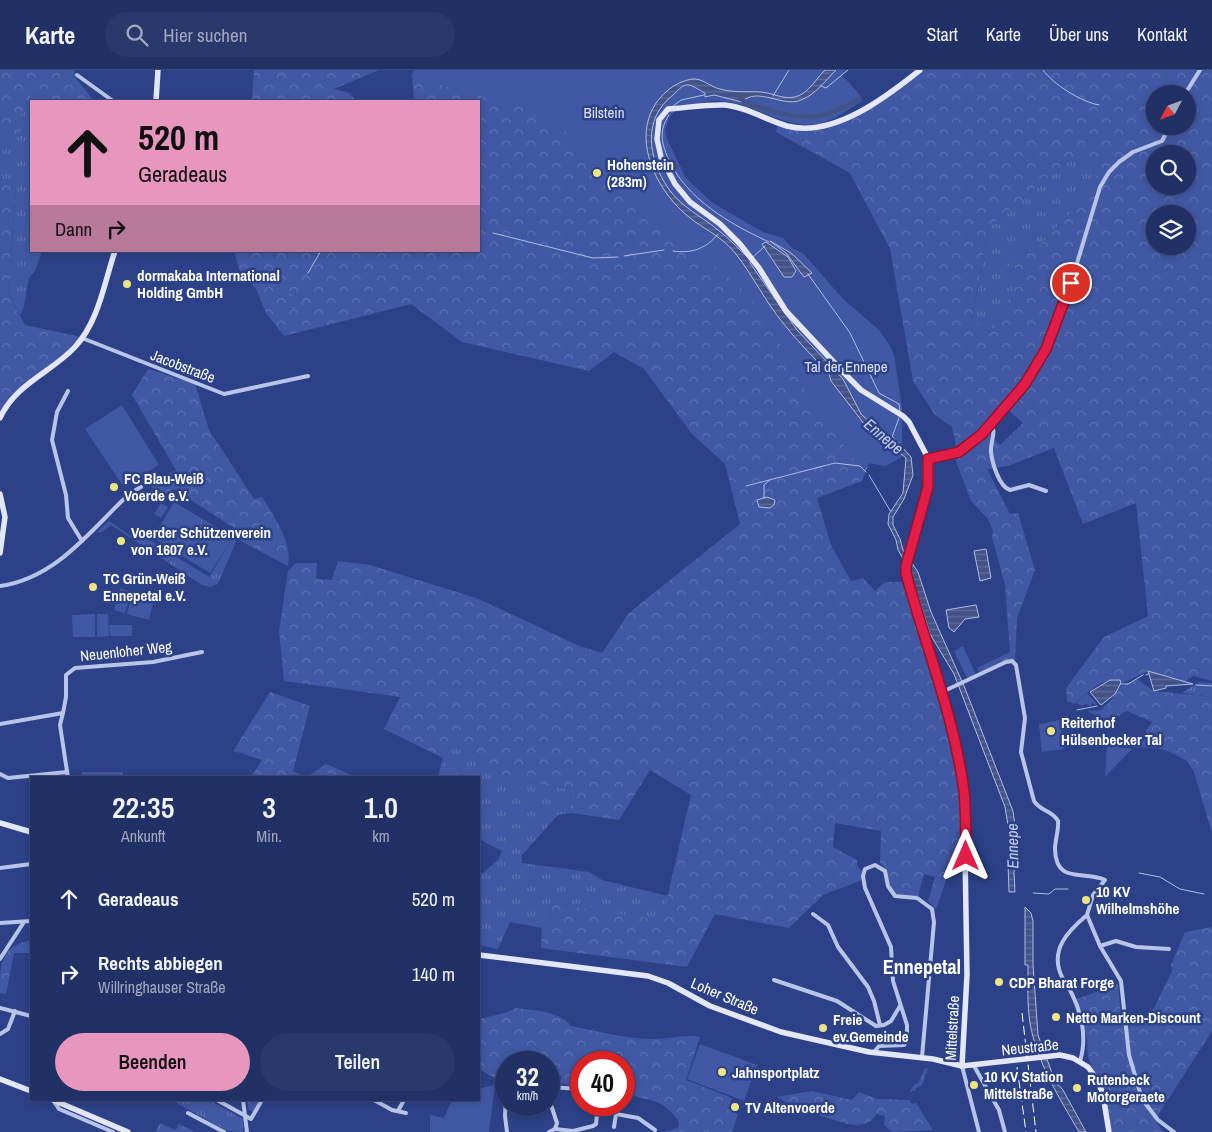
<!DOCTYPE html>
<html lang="de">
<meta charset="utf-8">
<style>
body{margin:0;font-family:"Archivo Narrow",sans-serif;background:#29396c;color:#f1f3f6;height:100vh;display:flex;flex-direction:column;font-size:19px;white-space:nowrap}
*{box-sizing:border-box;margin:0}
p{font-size:16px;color:#a2a9bf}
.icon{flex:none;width:28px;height:28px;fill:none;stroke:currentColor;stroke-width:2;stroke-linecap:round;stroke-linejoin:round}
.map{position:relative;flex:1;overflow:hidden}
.panel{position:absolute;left:30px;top:706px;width:450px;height:325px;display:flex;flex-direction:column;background:#213166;border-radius:0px;box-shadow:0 2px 8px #0003,0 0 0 1px #3e4c7a}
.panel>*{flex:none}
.guide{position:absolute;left:30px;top:30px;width:450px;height:152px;border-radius:0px;box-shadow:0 2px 8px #0003,0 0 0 1px #3e4c7a;background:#e797bd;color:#111;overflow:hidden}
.needle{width:32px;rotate:229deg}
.tools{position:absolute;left:1146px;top:15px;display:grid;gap:10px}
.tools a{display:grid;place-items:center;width:50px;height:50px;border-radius:50%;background:#213166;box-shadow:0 2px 8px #0003,0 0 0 1px #3e4c7a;font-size:25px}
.speed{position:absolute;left:495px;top:981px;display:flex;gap:10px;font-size:25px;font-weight:700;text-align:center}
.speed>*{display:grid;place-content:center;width:65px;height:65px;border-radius:50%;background:#213166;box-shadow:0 2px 8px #0003,0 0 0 1px #3e4c7a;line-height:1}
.speed small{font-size:12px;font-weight:400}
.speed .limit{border:8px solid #d22;background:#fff;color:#111}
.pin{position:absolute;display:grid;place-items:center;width:42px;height:42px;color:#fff;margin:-21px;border:2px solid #fff;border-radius:50%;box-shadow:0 1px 5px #0007}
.me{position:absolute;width:55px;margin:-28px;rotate:0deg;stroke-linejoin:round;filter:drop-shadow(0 0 4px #0008)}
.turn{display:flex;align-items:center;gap:18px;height:105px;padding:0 25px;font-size:22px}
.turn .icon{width:65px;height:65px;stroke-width:2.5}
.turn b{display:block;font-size:35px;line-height:42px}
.then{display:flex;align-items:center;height:48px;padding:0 25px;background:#0003;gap:10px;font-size:19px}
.eta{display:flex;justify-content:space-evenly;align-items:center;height:85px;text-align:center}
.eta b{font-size:30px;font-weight:600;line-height:35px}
.action{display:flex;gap:10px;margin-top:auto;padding:10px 25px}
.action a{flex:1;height:58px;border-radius:30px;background:#e797bd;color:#111;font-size:20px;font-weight:600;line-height:58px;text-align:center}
.action a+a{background:#29396c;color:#f1f3f6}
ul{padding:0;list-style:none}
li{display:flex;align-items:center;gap:15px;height:75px;padding:0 25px}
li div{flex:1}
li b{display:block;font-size:19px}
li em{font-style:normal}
header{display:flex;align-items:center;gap:30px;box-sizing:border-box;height:70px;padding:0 25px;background:#213166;border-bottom:1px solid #3e4c7a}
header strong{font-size:24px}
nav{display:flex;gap:28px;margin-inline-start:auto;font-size:18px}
.search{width:350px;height:45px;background:#29396c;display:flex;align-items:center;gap:12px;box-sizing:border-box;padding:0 18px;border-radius:28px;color:#a2a9bf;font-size:19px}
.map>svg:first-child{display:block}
.grass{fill:url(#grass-tufts)}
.forest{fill:url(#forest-crowns);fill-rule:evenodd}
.wetland{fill:url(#wetland-marsh)}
.green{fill:#4159a4}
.water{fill:url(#water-rules);stroke:#aebde8}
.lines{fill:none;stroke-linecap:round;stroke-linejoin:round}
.stream{stroke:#aebde8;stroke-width:1}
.canal{stroke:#445387;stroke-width:4.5}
.street{stroke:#b9c5e8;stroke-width:4}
.secondary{stroke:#e3e7f8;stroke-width:5.5}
.rail{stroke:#fff;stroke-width:1;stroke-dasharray:9 4;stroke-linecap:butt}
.route-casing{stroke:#92132f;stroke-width:12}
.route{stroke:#e11d48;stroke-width:9}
.poi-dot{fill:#ede482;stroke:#2c4188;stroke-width:2}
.labels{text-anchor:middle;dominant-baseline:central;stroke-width:5;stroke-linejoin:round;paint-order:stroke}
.park-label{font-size:15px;fill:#dce3f7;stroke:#2c4188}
.poi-label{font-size:15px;font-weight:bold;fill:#fff;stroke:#2c4188;text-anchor:start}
.street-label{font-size:15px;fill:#fff;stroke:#2c4188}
.water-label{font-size:16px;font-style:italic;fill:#c5d0ef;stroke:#2c4188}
.district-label{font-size:20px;font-weight:bold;fill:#fff;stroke:#2c4188}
</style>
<header>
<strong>Karte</strong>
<div class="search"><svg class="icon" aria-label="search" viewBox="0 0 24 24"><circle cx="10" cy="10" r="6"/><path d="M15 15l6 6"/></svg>Hier suchen</div>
<nav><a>Start</a><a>Karte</a><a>Über uns</a><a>Kontakt</a></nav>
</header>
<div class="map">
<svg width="1212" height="1062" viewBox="0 0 1212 1062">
<defs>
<pattern id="grass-tufts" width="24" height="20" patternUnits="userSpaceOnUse" patternTransform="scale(1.25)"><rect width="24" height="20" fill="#4159a4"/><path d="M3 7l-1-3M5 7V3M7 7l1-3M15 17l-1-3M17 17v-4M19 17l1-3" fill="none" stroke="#5e72b2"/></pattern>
<pattern id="forest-crowns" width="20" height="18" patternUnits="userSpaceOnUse" patternTransform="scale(1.25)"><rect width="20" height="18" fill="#4159a4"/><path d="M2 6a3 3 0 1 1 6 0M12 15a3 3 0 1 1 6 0" fill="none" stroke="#5e72b2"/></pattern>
<pattern id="wetland-marsh" width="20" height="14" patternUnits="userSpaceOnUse" patternTransform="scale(1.25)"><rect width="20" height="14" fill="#4159a4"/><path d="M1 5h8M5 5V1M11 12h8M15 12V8" fill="none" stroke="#5e72b2"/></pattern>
<pattern id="water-rules" width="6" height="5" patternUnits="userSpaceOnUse" patternTransform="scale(1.25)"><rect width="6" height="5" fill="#445387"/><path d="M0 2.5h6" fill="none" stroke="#606d99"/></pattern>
</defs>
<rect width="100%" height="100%" fill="#2c4188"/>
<!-- grass -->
<g class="grass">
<path d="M32,25L41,31H31V181H42L35,201L29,208L24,236L20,245L8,223L16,118L0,113V67L4,57L20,45Z"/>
<path d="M1070,90L1093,97L1098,115L1032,183L1018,174L1007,193L1024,202L992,263L972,251L988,158Z"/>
<path d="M109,451L138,471L142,466L146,468L209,507L233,467L234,458L237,469L218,514L210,517L202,515L111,455L100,463L97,462Z"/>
<path d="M1199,612L1212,613V627L1182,623Z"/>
<path d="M455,669L508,710L570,719L571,743L558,745L522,785V793L589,802L602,810L668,826L662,851L551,834L550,853L542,852V858L510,852L498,879L479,875V806L498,790L502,781L479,769V708H438L443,688Z"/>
<path d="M326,694L324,702L337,707H307Z"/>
<path d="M171,1030H209L243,1049V1062L227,1061Z"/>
<path d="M247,1030H260L254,1042L249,1040Z"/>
<path d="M160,1053L175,1060L179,1054L195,1062H155Z"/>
</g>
<!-- forest -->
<g class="forest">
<path d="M0,0H74L75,7L94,31H41L32,25L20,45L24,57L17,66L4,58L0,67Z"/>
<path d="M254,0H379L334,19L349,23L357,31H252Z"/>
<path d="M414,0H700L703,34L666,36L655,72L870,391L862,411L817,428L831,475L851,511L863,508L875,521L885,512H902L910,527L931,592L957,694L962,730L964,760L936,839L928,831L935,807L924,804L918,826L895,824C888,814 889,802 880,793L881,761L835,753L833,777L857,790V796L862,801V810L823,825L789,858L715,844L687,897L541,878L542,851L550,853L551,834L662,850L691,725L650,700L619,750L571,743L570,719L508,710L455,669L443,688L384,659L400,627L284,611L279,561L288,501L296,493H317L316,509L332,510L338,491L370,495L479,529L577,575L602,583L629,543L740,454L725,394L692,364L644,299L614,282L589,301L462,272L411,234L284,266L266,243L256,219L239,199L234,181H479V31H414L412,5Z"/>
<path d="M923,0H1212V611L1193,606L1184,612L1148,601L1123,613C1110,600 1085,625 1074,634L1067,631L1066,618L1104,567L1148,546L1136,433L1083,454L1054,378L1008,396L987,399L1010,444L1018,443L1035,500L1017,548L1015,591L1010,589L980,603L977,598L1010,582L1005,515L992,467L993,461L988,449L971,431L954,386L957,380L952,357L934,344L913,311L890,179L850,103L776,62L778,55L795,60H820L869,38ZM1155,24H1188V56H1155ZM1155,84H1188V116H1155ZM1070,90L1093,97L1098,115L1032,183L1018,174L1006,193L1023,202L991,263L972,250L988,158ZM1155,144H1188V176H1155ZM1006,338L1023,353L1000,375L993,369V353Z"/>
<path d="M0,113L16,117L8,223L25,255L81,267C73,275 66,283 58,290C39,306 13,319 0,342Z"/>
<path d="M148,299L195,314L209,360L254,429L262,427C275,449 292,470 288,496L237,469L234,458L174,419L162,426L147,413L176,400L132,325Z"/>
<path d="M1137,609L1154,621L1212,627V763L1194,702L1187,691L1168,681L1156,678L1124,677L1142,667L1152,652L1127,641L1109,651L1087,641L1101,640L1112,629L1120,617Z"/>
<path d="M270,622L310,636L293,701L306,707H251L262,690L234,681C245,660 258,642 270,622Z"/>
<path d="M326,694L356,707H337L324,702Z"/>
<path d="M1212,857V961L1155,1050L1163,1062H1112L1101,1010L1093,999L1088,987L1087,969L1077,929L1118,914L1121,947L1150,946L1173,899L1171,895L1185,862Z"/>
<path d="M31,870V883H14L6,924L0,923C0,893 0,877 31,870Z"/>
<path d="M516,938C534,941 559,940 571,956C598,961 627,969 654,969C671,969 684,964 700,967L686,1010L732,1028L728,1039L738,1044L732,1062H664L678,1058L679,1052C661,1025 648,1033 624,1022V992H581V1015L561,1014V1006L549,1004V992H506V1001H502L496,1009L479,999V949L505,943Z"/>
<path d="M925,998L928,999L922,1015L916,1018V1020L910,1022L913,1016L919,1012Z"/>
<path d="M812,1021L852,1030L859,1022L878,1029L909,1030L912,1034L916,1033L933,1060L892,1062L884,1055L885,1046L877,1044C864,1062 848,1054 831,1049C807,1042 799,1040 777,1027Z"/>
</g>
<!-- wetland -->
<path class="wetland" d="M290,223L305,235L304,240H294L287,231Z"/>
<!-- green -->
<g class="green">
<path d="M417,0H848L842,5L859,24L862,31C850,38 838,48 825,52C791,63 762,37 729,32C713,29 697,33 680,35L669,48L665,60L667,69L686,108L713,133L763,162L783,168L792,178L804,184L842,228L879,260L889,274L894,285L902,338V387L886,396L855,391L789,297C779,264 756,230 730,208C715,196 698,187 682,176L684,172L681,175L676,172L611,107L591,97L585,82L573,72L566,62L552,56L537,41L440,15L423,7Z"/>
<path d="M122,335L159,395L123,416L85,359Z"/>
<path d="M174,432L233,467L210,503L153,468Z"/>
<path d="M161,433L168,437L161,448L154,444Z"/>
<path d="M120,518L131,522L125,543L114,540Z"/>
<path d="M133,522L154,528L149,550L127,544Z"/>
<path d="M95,544V567H73L72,545Z"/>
<path d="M97,544H108L109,566L97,567Z"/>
<path d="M109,555H132V566H110Z"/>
<path d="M963,576L976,605L968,610L954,581Z"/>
<path d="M1087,623L1097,634L1095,635L1092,633L1090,637L1087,634L1082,636L1076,633Z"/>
<path d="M1060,650L1064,679L1042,682L1039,654Z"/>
<path d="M1107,675L1132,679L1105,707Z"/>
<rect x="82" y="702" width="41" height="5"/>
<path d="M700,974L757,995L744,1031L687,1009Z"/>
<path d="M495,1015L489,1062H430V1045L444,1048L452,1030H479V1018Z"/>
</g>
<!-- water -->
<g class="water">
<path d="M825,0H836C826,10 815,25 801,30C783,38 757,16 742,32L714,25L705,27V23C700,21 693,15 688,15C682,14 677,22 673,25C642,49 648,88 668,118C681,137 701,146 718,160C730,169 741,181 751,191L750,193L797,260L843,309L861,344L882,363L893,367L911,387L913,405L904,429L893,447V455L900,469L903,480L918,502L931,542L964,616L1013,741L1018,778L1014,802L1015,822H1009L1008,792L1006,789L1010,786L1009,761L1005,737L954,604L930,564L910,501L898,480L896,470L888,454L889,444L903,423L906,388L865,355L831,311L829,303C813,287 797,271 783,253C765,231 753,206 736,184C720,164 700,158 683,142C657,118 635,75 652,40C660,24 675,12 692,9C703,8 710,17 720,19C734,23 747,21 761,22C774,23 785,31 798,26C809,22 817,8 825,0Z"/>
<path d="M770,171L791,183L812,203L804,207L786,183Z"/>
<path d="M766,172L788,187L796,201L792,207H784L762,174Z"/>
<path d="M767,427L775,430L774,435L770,438L759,437L757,430Z"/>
<path d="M986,479L991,508L980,511L974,481Z"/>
<path d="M976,535L979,547L965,549L954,562L949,558L946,540Z"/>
<path d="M1148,601L1193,614L1166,616V618L1154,621Z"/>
<path d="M1110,610H1120L1121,613L1115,624L1101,635L1090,622Z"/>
<path d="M1025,837L1031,843L1033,851V895L1038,965L1055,1011L1063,1020L1086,1062H1079C1059,1027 1037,993 1030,953C1027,934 1028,914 1028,895H1025Z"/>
</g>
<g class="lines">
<!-- stream -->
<g class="stream">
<path d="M1043,0C1053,14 1081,32 1099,35"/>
<path d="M821,16L826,18L848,0"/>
<path d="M773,26L789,0"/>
<path d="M672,37L681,30L704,25"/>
<path d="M669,45C659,60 661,72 668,88C686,129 730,154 769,172"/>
<path d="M479,160H480"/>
<path d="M493,163L593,188L618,187"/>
<path d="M307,181L319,183"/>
<path d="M673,181C692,184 707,178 718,164"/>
<path d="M624,186L664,180"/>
<path d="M753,187L765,176"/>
<path d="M308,203L321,181"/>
<path d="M808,204L850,263L879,323L899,334L900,341"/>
<path d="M892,367L899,348"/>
<path d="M869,405L891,442"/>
<path d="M746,416L835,393L860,396L866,402"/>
<path d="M764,428V415L770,410"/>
<path d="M1146,605L1148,604"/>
<path d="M1120,614H1128L1143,605"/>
<path d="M1196,615L1212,616"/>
<path d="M1077,640L1097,636"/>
<path d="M1139,803L1160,807L1180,819L1204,824"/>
<path d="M1033,823L1049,824L1055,819H1068"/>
</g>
<!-- canal -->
<path class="canal" d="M739,27C745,34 755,36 763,38C803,52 823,50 859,29"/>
<!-- street -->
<g class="street">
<path d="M77,5L113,31"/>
<path d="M1185,24L1200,0"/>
<path d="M82,268L224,324L308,306"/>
<path d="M68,321L57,342L52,370L66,425L68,448L82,471"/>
<path d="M991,354C997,362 990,372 991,382C992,392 999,417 1010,420L1029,415L1046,421"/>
<path d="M928,389L959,382L983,364L1025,315L1046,279L1071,213L1100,117L1109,102L1119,92L1133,82L1162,71L1170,56"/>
<path d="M0,516C45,510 77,477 107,446C117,436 128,423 141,417"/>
<path d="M942,622L1006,592L1012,591L1016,595L1025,648L1021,682L1034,731C1040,741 1053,741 1058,751C1059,760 1055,770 1055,779C1056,815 1083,800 1105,810L1093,825L1087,845L1100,876L1121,911L1129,985L1142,1029L1158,1050L1174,1062"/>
<path d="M63,643L60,655L68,708"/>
<path d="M0,654L63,643L66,627V605L75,598L153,592L202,582"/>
<path d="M0,704L8,708L67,702"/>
<path d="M0,798L31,794"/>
<path d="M813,844L828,855L838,877L868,917L874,931L880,955"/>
<path d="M0,853L31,851"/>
<path d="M1100,876L1116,871L1136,877L1169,879"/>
<path d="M0,889L24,852"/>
<path d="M774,910L837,931L876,956L884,955L891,951L900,936"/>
<path d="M0,938L31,946"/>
<path d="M0,964L8,959L15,941"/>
<path d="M874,982L879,976L904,975L907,971V955L893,911L891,877L865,818L863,806L865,799L875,795L885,801L888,816L895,826L917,828L932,839L934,852L922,987"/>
<path d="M1080,991C1087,969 1082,944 1072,924C1069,918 1065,913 1062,907C1049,880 1068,861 1087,845"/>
<path d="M962,996L979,1062"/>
<path d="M974,996L999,1040L1005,1062"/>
<path d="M549,1017L581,1019"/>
<path d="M506,1023L505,1046L507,1062"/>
<path d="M549,1029L557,1053L555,1059L549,1062"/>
<path d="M53,1030L59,1039L113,1062"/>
<path d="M217,1030L251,1049L262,1030"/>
<path d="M243,1030L247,1062"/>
<path d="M374,1030L392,1040L406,1043"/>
<path d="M617,1035L616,1044L638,1048L655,1060"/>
<path d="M398,1041L404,1030"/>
<path d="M188,1043L224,1062"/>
<path d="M614,1057L616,1044"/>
<path d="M555,1059L573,1061L593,1056L596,1054L598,1035"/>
</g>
<!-- secondary -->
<g class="secondary">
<path d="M920,0C885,28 833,68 787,56C766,50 747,37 725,35C706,34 686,38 668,39L659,50L657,69L661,87L675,114L690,132L720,154L740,174L759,198L786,241L843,302L861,320L903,346L909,352L928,388V417L906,503L942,622L964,721L967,905L962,996"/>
<path d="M156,31L158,0"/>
<path d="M0,348C15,314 52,302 75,277C99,251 104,213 115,181"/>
<path d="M0,424L5,447L0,483"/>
<path d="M0,753L31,762"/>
<path d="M479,885L648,906L668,913L710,936L781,962L869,982L933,989L962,996L1060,985L1073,988L1088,997L1098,1011L1103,1025L1109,1062"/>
<path d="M0,1009L31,1021"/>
<path d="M53,1030L128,1062"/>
</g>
<!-- rail -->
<g class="rail">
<path d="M1022,943L1036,1062"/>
<path d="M1017,997L1026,1062"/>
</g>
</g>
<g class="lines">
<defs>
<path id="route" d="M966,786C966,764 966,742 964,721C954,645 925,575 906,503V496L928,417V389L959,382L982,364L1025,314L1046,279L1071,213"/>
</defs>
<!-- route casing -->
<use href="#route" class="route-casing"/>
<!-- route -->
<use href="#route" class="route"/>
</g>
<!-- markers -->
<g class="poi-dot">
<circle cx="597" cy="103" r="5"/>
<circle cx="127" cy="214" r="5"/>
<circle cx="114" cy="417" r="5"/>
<circle cx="121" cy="471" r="5"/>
<circle cx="93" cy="517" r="5"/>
<circle cx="1051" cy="661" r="5"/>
<circle cx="1086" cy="830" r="5"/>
<circle cx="999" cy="912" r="5"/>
<circle cx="1056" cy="947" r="5"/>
<circle cx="823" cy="958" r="5"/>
<circle cx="722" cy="1002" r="5"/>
<circle cx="974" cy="1015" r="5"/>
<circle cx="1077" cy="1018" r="5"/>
<circle cx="735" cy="1037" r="5"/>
</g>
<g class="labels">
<!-- park labels -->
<g class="park-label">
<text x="604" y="42">Bilstein</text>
<text x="846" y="296">Tal der Ennepe</text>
</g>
<!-- poi labels -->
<g class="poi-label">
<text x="607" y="94">Hohenstein<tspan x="607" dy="17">(283m)</tspan></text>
<text x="137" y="205">dormakaba International<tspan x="137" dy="17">Holding GmbH</tspan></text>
<text x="124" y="408">FC Blau-Weiß<tspan x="124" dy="17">Voerde e.V.</tspan></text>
<text x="131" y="462">Voerder Schützenverein<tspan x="131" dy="17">von 1607 e.V.</tspan></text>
<text x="103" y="508">TC Grün-Weiß<tspan x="103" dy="17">Ennepetal e.V.</tspan></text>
<text x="1061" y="652">Reiterhof<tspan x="1061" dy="17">Hülsenbecker Tal</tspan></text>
<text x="1096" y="821">10 KV<tspan x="1096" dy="17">Wilhelmshöhe</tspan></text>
<text x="1009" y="912">CDP Bharat Forge</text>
<text x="1066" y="947">Netto Marken-Discount</text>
<text x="833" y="949">Freie<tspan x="833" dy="17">ev.Gemeinde</tspan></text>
<text x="732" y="1002">Jahnsportplatz</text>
<text x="984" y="1006">10 KV Station<tspan x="984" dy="17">Mittelstraße</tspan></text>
<text x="1087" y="1009">Rutenbeck<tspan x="1087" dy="17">Motorgeraete</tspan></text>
<text x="745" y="1037">TV Altenvoerde</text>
</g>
<!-- street labels -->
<g class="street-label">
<text transform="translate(183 296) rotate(21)">Jacobstraße</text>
<text transform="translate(126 581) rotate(-6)">Neuenloher Weg</text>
<text transform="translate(725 926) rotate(23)">Loher Straße</text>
<text transform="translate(952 958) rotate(-87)">Mittelstraße</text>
<text transform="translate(1030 977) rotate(-6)">Neustraße</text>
</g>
<!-- water labels -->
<g class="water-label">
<text transform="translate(884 366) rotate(40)">Ennepe</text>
<text transform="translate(1012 776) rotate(-91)">Ennepe</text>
</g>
<!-- district labels -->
<g class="district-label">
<text x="922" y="896">Ennepetal</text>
</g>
</g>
</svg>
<div class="tools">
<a><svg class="needle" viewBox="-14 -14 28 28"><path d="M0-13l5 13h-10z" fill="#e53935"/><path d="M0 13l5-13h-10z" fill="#a2a9bf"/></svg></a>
<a><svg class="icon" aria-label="search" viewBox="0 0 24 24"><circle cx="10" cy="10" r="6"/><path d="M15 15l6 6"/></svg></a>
<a><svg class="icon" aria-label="layers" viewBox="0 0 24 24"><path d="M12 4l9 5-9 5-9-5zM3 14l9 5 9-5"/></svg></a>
</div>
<div class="speed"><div>32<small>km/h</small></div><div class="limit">40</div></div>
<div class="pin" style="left:1071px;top:213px;background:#d93025"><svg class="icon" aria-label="arrive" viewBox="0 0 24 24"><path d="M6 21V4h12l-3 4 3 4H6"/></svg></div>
<svg class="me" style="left:966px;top:786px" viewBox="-20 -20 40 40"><path d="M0-17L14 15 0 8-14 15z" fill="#e11d48" stroke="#fff" stroke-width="4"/></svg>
<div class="guide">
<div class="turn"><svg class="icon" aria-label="ahead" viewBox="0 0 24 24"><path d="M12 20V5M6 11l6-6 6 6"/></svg><div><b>520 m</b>Geradeaus</div></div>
<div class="then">Dann<svg class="icon" aria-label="right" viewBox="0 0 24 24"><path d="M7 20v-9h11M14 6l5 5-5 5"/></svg></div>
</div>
<section class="panel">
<div class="eta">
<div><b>22:35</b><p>Ankunft</p></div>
<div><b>3</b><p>Min.</p></div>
<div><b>1.0</b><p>km</p></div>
</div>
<ul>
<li><svg class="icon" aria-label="ahead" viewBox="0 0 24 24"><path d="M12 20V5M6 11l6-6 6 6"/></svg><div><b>Geradeaus</b></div><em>520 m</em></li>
<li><svg class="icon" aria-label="right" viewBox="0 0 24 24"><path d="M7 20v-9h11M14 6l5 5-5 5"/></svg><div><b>Rechts abbiegen</b><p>Willringhauser Straße</p></div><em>140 m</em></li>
</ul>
<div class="action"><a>Beenden</a><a>Teilen</a></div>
</section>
</div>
